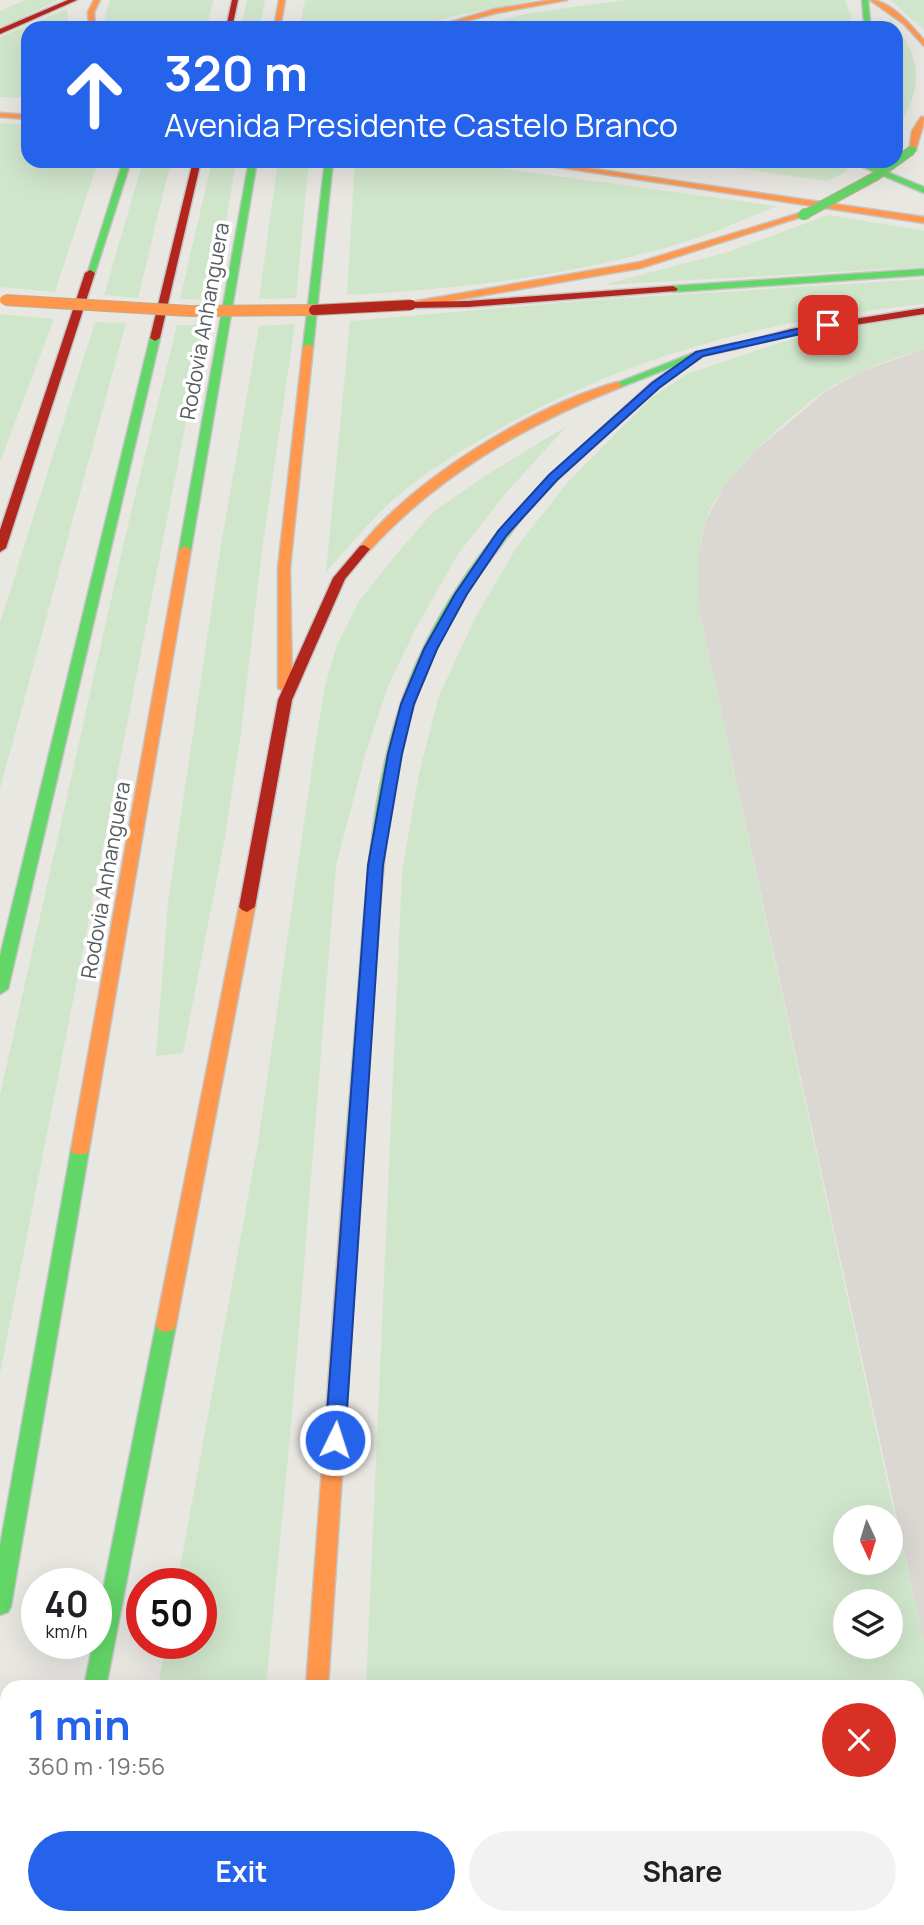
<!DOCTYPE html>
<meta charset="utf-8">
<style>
body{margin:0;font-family:Manrope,sans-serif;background:#f2f2f2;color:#202124;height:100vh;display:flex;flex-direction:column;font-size:26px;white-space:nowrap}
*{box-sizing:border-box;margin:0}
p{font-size:23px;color:#757577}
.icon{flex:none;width:38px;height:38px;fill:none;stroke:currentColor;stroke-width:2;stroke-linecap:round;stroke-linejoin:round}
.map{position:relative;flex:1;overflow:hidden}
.panel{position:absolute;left:0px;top:1680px;width:924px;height:245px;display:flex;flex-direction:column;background:#fff;border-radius:21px 21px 0 0;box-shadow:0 7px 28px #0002}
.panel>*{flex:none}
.guide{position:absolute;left:21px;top:21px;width:882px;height:147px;border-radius:21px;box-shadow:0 7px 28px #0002;background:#2563eb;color:#fff;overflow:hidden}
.needle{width:46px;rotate:176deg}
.buttons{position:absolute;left:833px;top:1505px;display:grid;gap:14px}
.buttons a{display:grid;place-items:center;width:70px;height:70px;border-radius:50%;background:#fff;box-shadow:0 7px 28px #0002;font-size:35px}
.speed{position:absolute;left:21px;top:1568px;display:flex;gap:14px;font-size:35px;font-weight:700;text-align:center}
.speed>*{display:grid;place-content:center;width:91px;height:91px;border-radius:50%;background:#fff;box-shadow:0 7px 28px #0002;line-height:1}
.speed small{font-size:18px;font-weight:400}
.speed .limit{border:10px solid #d22;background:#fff;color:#111}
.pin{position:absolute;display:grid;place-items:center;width:60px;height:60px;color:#fff;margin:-30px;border-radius:14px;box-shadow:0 4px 10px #0006}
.me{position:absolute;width:77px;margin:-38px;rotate:4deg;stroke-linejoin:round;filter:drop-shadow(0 0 5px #0008)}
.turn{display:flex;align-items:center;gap:24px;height:147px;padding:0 28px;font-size:32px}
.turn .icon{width:91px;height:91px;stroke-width:2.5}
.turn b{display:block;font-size:49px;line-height:60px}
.round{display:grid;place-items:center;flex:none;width:74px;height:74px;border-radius:37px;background:#f2f2f2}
.summary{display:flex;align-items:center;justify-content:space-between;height:119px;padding:0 28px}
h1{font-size:42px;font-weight:700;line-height:52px;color:#2563eb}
.primary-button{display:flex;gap:14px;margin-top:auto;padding:14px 28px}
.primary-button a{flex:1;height:80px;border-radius:42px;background:#2563eb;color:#fff;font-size:28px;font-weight:700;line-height:80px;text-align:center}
.primary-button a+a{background:#f2f2f2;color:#202124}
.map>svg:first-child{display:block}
.industrial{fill:#dbd8d4}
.green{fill:#d0e6cb;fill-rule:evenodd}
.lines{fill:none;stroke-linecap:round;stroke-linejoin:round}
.fast-casing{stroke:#c4c5c4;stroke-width:3}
.slow-casing{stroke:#c4c5c4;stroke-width:3}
.jam-casing{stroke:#c4c5c4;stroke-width:3}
.fast{fill:#63d668;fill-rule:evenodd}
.slow{fill:#ff974d;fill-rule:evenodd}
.jam{fill:#b3261e;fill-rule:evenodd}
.fast-bridge-far1-casing{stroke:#bfad90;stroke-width:10;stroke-linecap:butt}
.fast-bridge-casing{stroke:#bfad90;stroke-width:12;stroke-linecap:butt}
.slow-bridge-casing{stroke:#bfad90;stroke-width:12;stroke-linecap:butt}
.jam-bridge-casing{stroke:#bfad90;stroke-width:12;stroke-linecap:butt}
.fast-bridge-far1{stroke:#63d668;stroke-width:8}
.fast-bridge{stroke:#63d668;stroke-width:10}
.slow-bridge{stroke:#ff974d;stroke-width:10}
.jam-bridge{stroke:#b3261e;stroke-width:10}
.route{fill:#2563eb;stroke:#184099;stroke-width:2}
.labels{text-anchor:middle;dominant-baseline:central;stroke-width:7;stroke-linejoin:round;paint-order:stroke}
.street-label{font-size:21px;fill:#575c61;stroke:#fff}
</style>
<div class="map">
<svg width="924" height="1925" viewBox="0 0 924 1925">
<rect width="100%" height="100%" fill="#e8e7e2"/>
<!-- industrial -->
<path class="industrial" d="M924,349V1643L699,610L696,565L705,522L725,484L756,450L825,392L860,372Z"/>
<!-- green -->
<g class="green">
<path d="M25,0H59L0,27V11Z"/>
<path d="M110,0H214L206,28H107L105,16Z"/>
<path d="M247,0H265L260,28H241Z"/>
<path d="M305,0H535L453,16L412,28H300Z"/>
<path d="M624,0H845L851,16L849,28H468L531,13Z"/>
<path d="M891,0H924V30Z"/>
<path d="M67,9L69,28H28V98L0,97V37Z"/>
<path d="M890,18C924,62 924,84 896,132V28H887Z"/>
<path d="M0,123L28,125V161H98L55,292L0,287Z"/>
<path d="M143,161H171L138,298L104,295Z"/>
<path d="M212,161H236L213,300L180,299Z"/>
<path d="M278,161H309L296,298L259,299Z"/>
<path d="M355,161H445L777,206C752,216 728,227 703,236C589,274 466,289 347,295Z"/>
<path d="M687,161H832L848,170L828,181Z"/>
<path d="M828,215L924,231V267L603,285L728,252Z"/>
<path d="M924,279V304C771,320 646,350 510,423C466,447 420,474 383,509C363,529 345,551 326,572L350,321L594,300Z"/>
<path d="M0,314L54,319L0,462Z"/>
<path d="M924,316V349C890,359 855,372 825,391C787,418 716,480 704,525C696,554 697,580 699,610L890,1495L924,1640V1925H355L356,1918H917V1687H366L402,872L419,773L439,696L474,620L516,548L568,482L651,398L687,374L782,342L852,325ZM845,1517H891V1563H845ZM845,1601H891V1647H845Z"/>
<path d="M95,322L126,323L0,789V623Z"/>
<path d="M295,324L262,550L241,733L225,837L183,1053L156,1056L168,902L220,551L259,326Z"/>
<path d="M177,325H205L0,1374V1095L126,533Z"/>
<path d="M567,426L506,493L458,554L417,626L389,684L366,752L336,865L292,1415L266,1687H158L166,1643H201V1584H177L258,1143L316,740L325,686L337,645L359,601L395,556L433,512L491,472Z"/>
<path d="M116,1918H245L244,1925H115Z"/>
</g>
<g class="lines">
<defs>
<g id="fast">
<path d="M862,0H868L870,22L867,28H861L864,22Z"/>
<path d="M123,161H131L95,273L87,275Z"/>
<path d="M249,161H257L191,550L185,554L179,550Z"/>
<path d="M325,161H333L313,347L308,350L303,347Z"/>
<path d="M849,161H860L924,187V193Z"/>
<path d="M924,269V275L673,292L668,289L673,286Z"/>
<path d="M155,335L160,338L8,989L0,994V956L150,338Z"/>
<path d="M696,352L705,354L621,387L612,385Z"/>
<path d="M516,515L522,518C488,562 456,604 433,655C392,746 384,847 377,945C373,1011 368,1076 364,1141L361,1145H349L346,1141C352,1074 357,1007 362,940C369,853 377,763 409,681C433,620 469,565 512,516Z"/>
<path d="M80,1144L86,1146L89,1150L11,1606L8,1612L0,1615V1546L71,1150L74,1146Z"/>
<path d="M166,1318L173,1320L176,1325L106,1687H84L93,1643H96V1625L156,1325L159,1320Z"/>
</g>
<g id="slow">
<path d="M94,0H100L94,12L95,28H89L88,12Z"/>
<path d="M279,0H285L280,28H274Z"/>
<path d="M551,0H567L496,13L441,28H430L495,9Z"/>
<path d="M870,0C890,0 911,25 924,40V46L904,24Z"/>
<path d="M0,113L28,115V119L0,117Z"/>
<path d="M921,117H924C924,128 918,139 916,150L909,152L912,131Z"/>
<path d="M518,161H539L924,217V223Z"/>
<path d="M800,213L807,215L641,268L411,308L406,305L411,302L640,262Z"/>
<path d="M735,343L739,344V348L703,356L659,387L557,480L520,520H512V516L549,476L651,383L696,352Z"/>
<path d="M308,344L313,347L290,568L292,688L285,692L278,688V568L303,347Z"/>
<path d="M617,382L622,385L621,387C525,425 438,475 368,552L364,553L358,549C414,478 531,407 617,382Z"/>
<path d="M185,546L191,550L89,1150L86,1154H74L71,1150L179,550Z"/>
<path d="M247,902L255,907L176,1325L173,1330L166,1332L159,1330L156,1325L239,907Z"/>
<path d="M355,1135L361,1137L364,1141L328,1687H306L346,1141L349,1137Z"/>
<rect x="289" y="1918" width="24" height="7"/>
</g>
<g id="jam">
<path d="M68,0H77L0,34V29Z"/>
<path d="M232,0H238L232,28H226Z"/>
<path d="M193,161H201L160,338L155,341L150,338Z"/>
<path d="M90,270L95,273L6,548L0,552V530L85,273Z"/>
<path d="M673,286L678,289L676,291L468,307L411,308L406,305L411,302L468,301Z"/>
<path d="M924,308V314L791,335L735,349L730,346L791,329Z"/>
<path d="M364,545L370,549L345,579L292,700L255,907L247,912L242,910L239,907L278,700L333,578L360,546Z"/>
<path d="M35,1918H59L57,1925H33Z"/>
</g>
</defs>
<!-- fast casing -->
<use href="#fast" class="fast-casing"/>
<!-- slow casing -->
<use href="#slow" class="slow-casing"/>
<!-- jam casing -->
<use href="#jam" class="jam-casing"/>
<!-- fast -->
<use href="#fast" class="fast"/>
<!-- slow -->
<use href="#slow" class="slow"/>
<!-- jam -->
<use href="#jam" class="jam"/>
<defs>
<path id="fast-bridge-far1" d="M804,215L876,176L912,150"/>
<path id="fast-bridge" d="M803,215L807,213"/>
<path id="slow-bridge" d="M5,300L190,311L314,310"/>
<path id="jam-bridge" d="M314,310L411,305"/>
</defs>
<!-- fast-bridge-far1 casing -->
<use href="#fast-bridge-far1" class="fast-bridge-far1-casing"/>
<!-- fast-bridge casing -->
<use href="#fast-bridge" class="fast-bridge-casing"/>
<!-- slow-bridge casing -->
<use href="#slow-bridge" class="slow-bridge-casing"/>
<!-- jam-bridge casing -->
<use href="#jam-bridge" class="jam-bridge-casing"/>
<!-- fast-bridge-far1 -->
<use href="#fast-bridge-far1" class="fast-bridge-far1"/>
<!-- fast-bridge -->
<use href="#fast-bridge" class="fast-bridge"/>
<!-- slow-bridge -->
<use href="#slow-bridge" class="slow-bridge"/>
<!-- jam-bridge -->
<use href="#jam-bridge" class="jam-bridge"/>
</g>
<!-- route -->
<path class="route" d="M828,322L833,325L831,327L703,356L659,388L557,480L506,536L467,594L437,649L414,704L402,754L383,865L345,1440L342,1446L335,1448L328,1446L325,1440L368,865L388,754L401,704L424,649L455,594L498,531L549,475L652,383L696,352Z"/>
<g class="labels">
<!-- street labels -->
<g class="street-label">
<text transform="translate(204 321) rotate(-80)">Rodovia Anhanguera</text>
<text transform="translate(105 880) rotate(-80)">Rodovia Anhanguera</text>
</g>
</g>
</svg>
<div class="buttons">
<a><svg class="needle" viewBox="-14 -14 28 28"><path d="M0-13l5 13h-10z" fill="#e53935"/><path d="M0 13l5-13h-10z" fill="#757577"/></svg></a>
<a><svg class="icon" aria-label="layers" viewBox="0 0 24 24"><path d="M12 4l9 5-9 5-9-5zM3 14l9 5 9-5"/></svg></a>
</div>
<div class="speed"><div>40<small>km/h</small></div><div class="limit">50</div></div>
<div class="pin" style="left:828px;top:325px;background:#d93025"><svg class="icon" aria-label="arrive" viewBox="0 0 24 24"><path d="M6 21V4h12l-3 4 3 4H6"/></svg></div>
<svg class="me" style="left:335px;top:1440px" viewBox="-20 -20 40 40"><circle r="17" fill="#2563eb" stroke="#fff" stroke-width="3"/><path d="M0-11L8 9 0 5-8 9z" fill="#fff"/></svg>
<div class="guide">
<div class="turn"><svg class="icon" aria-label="ahead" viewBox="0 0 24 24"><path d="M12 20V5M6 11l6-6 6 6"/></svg><div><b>320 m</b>Avenida Presidente Castelo Branco</div></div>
</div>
<section class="panel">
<div class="summary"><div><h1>1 min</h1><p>360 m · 19:56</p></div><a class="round" style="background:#d93025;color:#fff"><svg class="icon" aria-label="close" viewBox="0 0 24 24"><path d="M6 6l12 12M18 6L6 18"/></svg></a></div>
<div class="primary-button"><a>Exit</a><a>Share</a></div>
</section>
</div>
